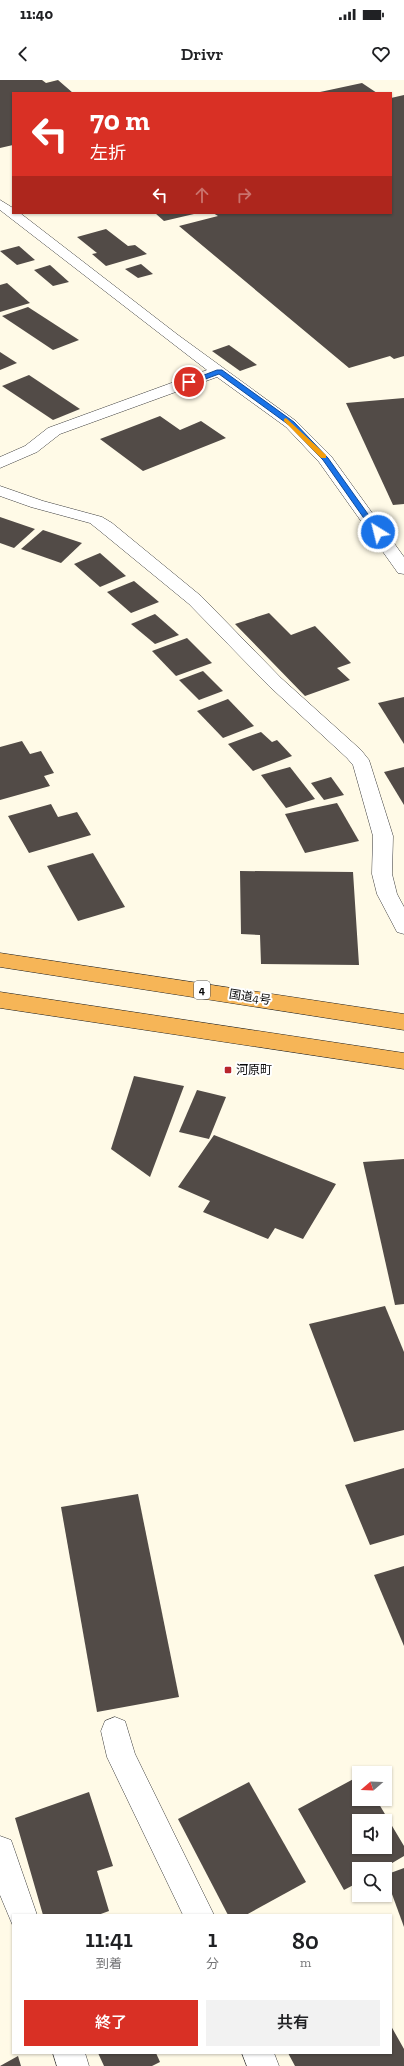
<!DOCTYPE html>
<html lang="ja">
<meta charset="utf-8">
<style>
body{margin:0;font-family:"Zilla Slab","Noto Sans JP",serif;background:#f2f2f2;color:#202124;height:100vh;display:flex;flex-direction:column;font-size:15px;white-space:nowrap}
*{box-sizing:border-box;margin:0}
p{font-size:13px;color:#757577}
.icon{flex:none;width:22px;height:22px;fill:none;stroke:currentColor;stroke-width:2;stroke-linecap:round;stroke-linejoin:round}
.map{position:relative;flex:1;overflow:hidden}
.sheet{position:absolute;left:12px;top:1834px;width:380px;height:140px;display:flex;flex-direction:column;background:#fff;border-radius:0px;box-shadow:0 1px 3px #0004}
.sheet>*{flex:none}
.hud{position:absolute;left:12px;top:12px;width:380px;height:122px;border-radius:0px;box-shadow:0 1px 3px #0004;background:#d93025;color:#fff;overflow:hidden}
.needle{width:26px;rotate:251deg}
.controls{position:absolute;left:352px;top:1686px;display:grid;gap:8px}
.controls a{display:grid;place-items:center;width:40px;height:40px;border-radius:0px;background:#fff;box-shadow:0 1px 3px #0004;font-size:20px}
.pin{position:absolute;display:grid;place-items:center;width:34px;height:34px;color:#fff;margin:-17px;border:2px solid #fff;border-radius:50%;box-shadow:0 1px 4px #0007}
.me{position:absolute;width:44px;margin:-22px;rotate:324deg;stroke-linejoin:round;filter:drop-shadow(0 0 3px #0008)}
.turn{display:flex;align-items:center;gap:14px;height:84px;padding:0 12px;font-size:18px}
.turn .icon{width:52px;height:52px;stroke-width:2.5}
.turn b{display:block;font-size:28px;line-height:34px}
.lanes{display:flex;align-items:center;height:38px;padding:0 12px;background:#0003;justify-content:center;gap:20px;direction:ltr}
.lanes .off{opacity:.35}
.eta{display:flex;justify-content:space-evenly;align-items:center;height:68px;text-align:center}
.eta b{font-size:24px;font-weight:600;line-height:28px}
.cta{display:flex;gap:8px;margin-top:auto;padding:8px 12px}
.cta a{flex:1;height:46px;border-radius:0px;background:#d93025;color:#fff;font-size:16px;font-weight:600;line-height:46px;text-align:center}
.cta a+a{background:#f2f2f2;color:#202124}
.status{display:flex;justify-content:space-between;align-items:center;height:28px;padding:0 20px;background:#fff;direction:ltr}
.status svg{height:11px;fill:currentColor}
header{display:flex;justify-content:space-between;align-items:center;height:52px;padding:0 12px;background:#fff;font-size:18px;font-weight:600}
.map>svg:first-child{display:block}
.building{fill:#524b47;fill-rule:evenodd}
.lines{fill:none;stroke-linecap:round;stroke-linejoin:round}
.minor-casing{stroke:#3d3d3d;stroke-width:1}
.trunk-casing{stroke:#1b1b1b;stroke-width:1}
.minor{fill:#fff;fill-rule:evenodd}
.trunk{fill:#f6b557;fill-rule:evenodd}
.route{fill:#1a73e8;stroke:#114b97}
.slow{fill:#f59e0b}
.poi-dot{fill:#b8242c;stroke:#fff;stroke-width:1.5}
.labels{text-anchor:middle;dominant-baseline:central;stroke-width:4;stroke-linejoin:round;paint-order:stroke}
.shield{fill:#fff;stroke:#545454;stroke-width:1}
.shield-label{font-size:11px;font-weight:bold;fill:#0a0a0a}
.street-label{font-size:12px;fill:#0a0a0a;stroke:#fff}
.poi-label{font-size:12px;fill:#0a0a0a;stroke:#fff;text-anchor:start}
</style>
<div class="status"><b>11:40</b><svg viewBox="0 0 49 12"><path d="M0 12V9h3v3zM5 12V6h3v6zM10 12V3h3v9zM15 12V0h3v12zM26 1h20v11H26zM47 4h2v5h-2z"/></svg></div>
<header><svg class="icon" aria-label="back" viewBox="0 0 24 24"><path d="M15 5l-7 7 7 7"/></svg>Drivr<svg class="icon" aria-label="heart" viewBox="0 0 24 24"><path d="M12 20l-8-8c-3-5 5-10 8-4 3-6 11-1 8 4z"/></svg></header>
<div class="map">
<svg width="404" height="1986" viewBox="0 0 404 1986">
<rect width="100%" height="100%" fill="#fffae7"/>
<!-- building -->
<g class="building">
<path d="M0,0H42L46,3L58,0L73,13H13V65L0,68Z"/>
<path d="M362,3L377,13H320V12Z"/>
<path d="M404,15V276L394,279L390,276L349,288L179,146L218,136L213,133H391V18Z"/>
<path d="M155,133H194V134L164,141Z"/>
<path d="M106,149L128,166L135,165L147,174L106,186L92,174L97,173L77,157Z"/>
<path d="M19,166L35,180L17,185L0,171Z"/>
<path d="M141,184L153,194L138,198L125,189Z"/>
<path d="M50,185L69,202L53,206L34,190Z"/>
<path d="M7,203L30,223L0,232V205Z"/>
<path d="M28,227L79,260L53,270L2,236Z"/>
<path d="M229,265L257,285L240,291L212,271Z"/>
<path d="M0,272L17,283L0,290Z"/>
<path d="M29,295L80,329L53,340L2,306Z"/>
<path d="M404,318V424L393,425L346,323Z"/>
<path d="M160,336L180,350L201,341L226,358L143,391L100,359Z"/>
<path d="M0,437L35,449L14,468L0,463Z"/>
<path d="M43,450L82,463L61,483L21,469Z"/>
<path d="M100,473L126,496L100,507L74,484Z"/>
<path d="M134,501L159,522L131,533L107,512Z"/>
<path d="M269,533L291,555L315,546L351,583L337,588L350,600L305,616L235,544Z"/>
<path d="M155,534L179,555L155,564L131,544Z"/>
<path d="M187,558L212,583L176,596L152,571Z"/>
<path d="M203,591L223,611L199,620L179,600Z"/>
<path d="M404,617V664L378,623Z"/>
<path d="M228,619L254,646L223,658L197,631Z"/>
<path d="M261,652L272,662L277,660L292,676L253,691L228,664Z"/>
<path d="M22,661L30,674L41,671L54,693L44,696L50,706L0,720V667Z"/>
<path d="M290,687L315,719L286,728L261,695Z"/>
<path d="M404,687V725L384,692Z"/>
<path d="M331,697L344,715L324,720L311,703Z"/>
<path d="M337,723L359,761L305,773L285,734Z"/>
<path d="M51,724L58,737L77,732L91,755L29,773L8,736Z"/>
<path d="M93,773L125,827L78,841L47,786Z"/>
<path d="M240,791L353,792L359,885L261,884L260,855L241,854Z"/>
<path d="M134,996L184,1006L150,1097L111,1069Z"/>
<path d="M197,1010L226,1017L209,1059L179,1052Z"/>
<path d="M214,1055L336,1104L303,1159L275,1148L268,1159L203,1132L210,1121L178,1107Z"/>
<path d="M404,1079V1224L395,1225L363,1082Z"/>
<path d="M385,1226L404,1272V1350L354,1362L309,1244Z"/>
<path d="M404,1388V1455L370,1465L345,1405Z"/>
<path d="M138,1414L179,1617L97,1632L61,1427Z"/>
<path d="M404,1486V1566L374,1495Z"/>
<path d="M359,1696V1719H376L404,1766V1776L382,1789H359V1802L344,1810L298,1729ZM359,1741H385V1767H359Z"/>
<path d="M249,1702L306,1802L246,1835H228L178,1739Z"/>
<path d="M89,1712L113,1786L97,1791L109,1831L98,1835H43L15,1738Z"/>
<path d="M404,1788V1847L385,1795Z"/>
<path d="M391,1946L404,1969V1986H295L288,1973H391Z"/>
<path d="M98,1973H156L160,1982L152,1986H104Z"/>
<path d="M18,1976L21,1986H0Z"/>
</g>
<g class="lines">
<defs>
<g id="minor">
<path d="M0,120L13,128V133H20L178,255L296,341L331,376L404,477V494L398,493L319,382L286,347L217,297L60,354L37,372L0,388V377L25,366L48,348L207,290L0,130Z"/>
<path d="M0,406L43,421L102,437L112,443L201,516L281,598L361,670L369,680L393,756L392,794L397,814L404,827V854L397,852L377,814L372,794L373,756L353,685L347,678L269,606L189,524L100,451L90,443L31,427L0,416Z"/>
<path d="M115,1637L125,1641L135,1674L214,1835H183L107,1677L101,1651L105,1641Z"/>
<path d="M0,1756L11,1760L37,1835H13V1846L0,1815Z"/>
<path d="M53,1973H85L89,1986H57Z"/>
<path d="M242,1973H274L279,1986H247Z"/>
</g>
<g id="trunk">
<path d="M0,873L404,934V950L0,887Z"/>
<path d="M0,912L404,973V989L0,928Z"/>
</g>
</defs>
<!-- minor casing -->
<use href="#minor" class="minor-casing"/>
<!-- trunk casing -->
<use href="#trunk" class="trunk-casing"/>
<!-- minor -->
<use href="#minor" class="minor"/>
<!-- trunk -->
<use href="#trunk" class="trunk"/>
</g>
<!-- route -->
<path class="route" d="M217,290H222L294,342L328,378L380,451V454H375L323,380L289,345L219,294L192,304L186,302Z"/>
<!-- slow -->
<path class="slow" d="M286,338L326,375V378H321L284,341V339Z"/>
<!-- markers -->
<rect class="poi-dot" x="224" y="986" width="8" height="8" rx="2"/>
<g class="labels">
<!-- shield labels -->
<rect class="shield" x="194" y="901" width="16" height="18" rx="3"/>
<g class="shield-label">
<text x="202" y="910">4</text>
</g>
<!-- street labels -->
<g class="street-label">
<text transform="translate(250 917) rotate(9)">国道4号</text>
</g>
<!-- poi labels -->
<g class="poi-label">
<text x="236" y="990">河原町</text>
</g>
</g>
</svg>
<div class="controls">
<a><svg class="needle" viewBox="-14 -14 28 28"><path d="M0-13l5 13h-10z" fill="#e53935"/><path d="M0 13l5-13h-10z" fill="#757577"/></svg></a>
<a><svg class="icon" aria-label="sound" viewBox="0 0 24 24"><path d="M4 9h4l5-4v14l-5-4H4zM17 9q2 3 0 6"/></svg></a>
<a><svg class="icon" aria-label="search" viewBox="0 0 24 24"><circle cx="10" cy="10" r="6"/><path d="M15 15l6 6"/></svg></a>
</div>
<div class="pin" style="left:189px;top:302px;background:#d93025"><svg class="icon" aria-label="arrive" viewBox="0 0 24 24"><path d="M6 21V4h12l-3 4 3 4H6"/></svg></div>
<svg class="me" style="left:378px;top:452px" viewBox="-20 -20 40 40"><circle r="17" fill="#1a73e8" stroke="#fff" stroke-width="3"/><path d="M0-11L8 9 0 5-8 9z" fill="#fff"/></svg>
<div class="hud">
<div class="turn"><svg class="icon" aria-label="left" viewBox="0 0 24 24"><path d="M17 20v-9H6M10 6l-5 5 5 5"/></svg><div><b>70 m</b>左折</div></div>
<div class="lanes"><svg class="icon" aria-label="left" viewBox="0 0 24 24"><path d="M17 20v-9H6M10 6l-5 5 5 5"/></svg><svg class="icon off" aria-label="ahead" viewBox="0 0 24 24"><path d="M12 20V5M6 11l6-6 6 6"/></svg><svg class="icon off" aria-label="right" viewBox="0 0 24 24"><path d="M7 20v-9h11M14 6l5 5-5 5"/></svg></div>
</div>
<section class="sheet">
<div class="eta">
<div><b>11:41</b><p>到着</p></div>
<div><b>1</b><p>分</p></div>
<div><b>80</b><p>m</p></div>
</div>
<div class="cta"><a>終了</a><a>共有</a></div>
</section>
</div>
